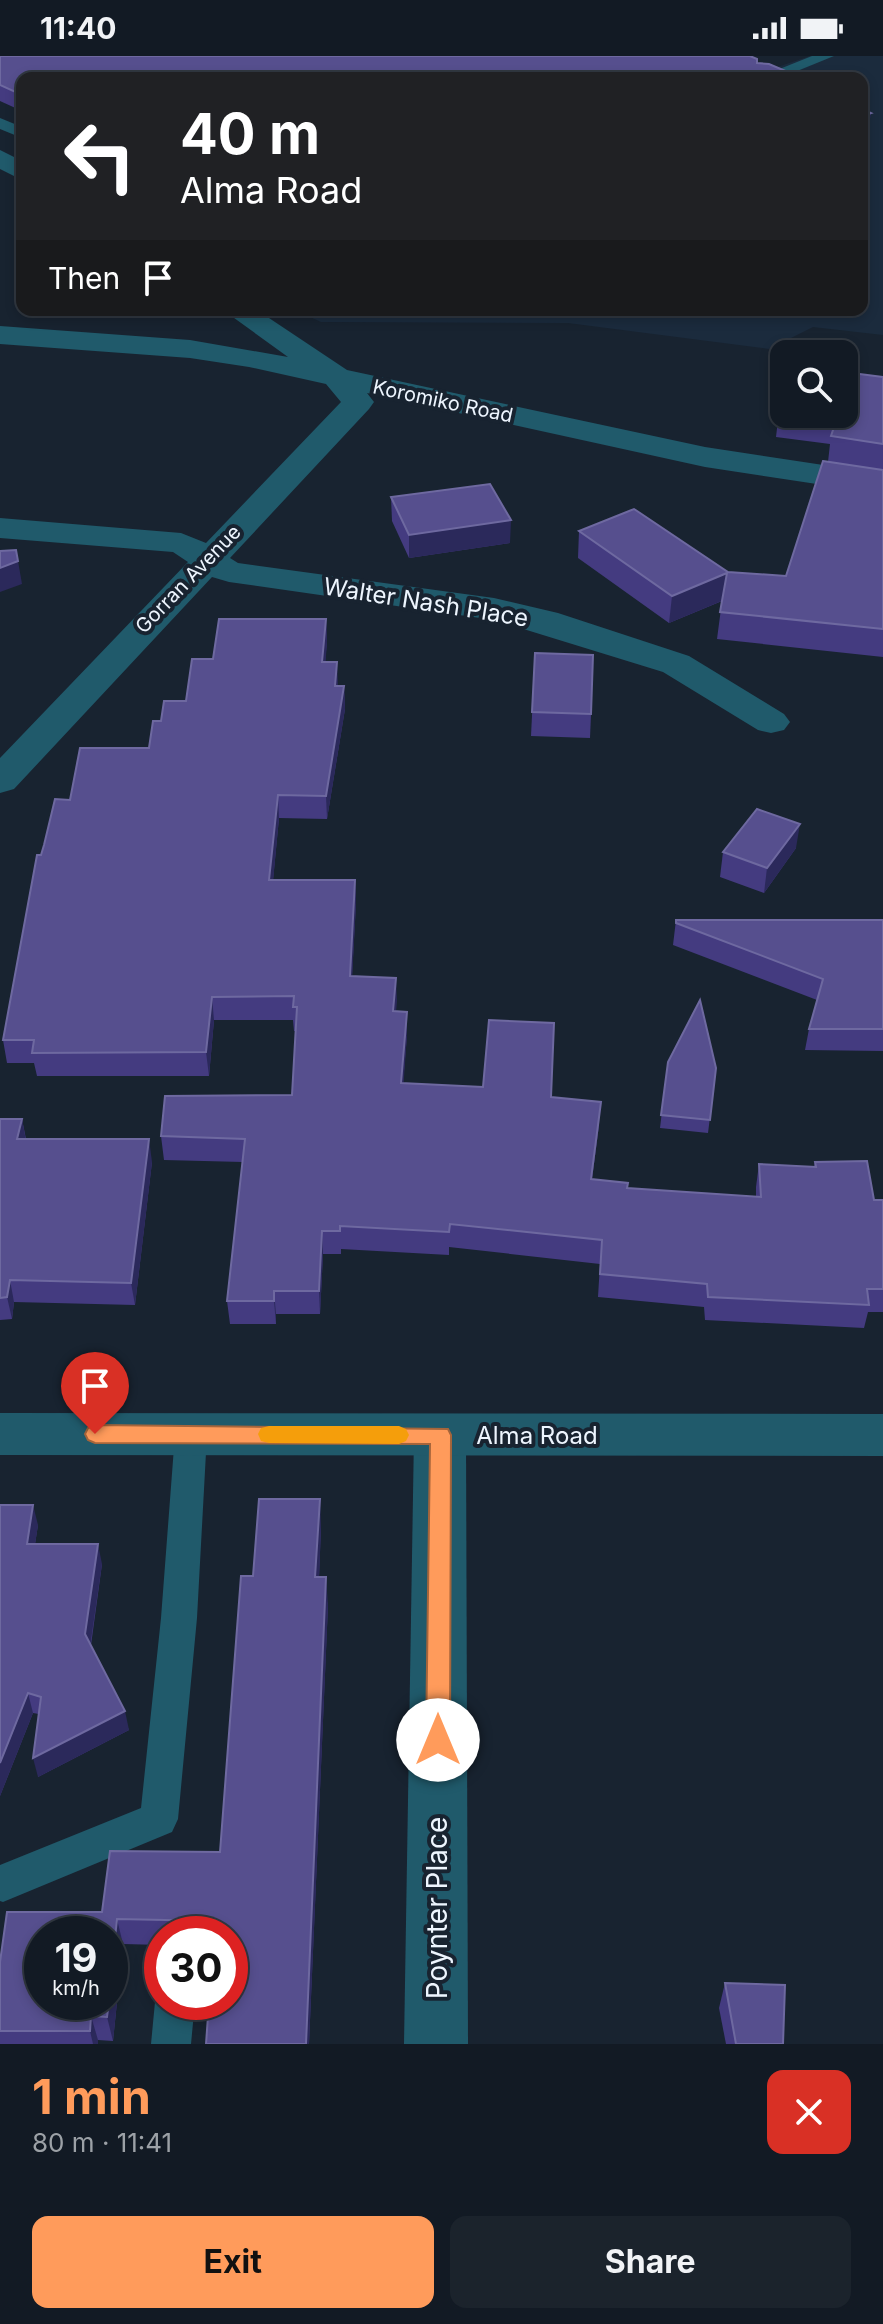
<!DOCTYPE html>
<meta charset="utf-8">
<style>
body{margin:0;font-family:Inter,sans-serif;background:#1b232c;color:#f1f3f6;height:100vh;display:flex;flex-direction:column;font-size:30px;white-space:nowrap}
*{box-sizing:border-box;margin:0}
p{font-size:26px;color:#9ca1a6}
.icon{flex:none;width:44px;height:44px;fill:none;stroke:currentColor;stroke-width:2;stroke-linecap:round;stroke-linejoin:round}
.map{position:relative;height:1988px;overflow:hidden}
.panel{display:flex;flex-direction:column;background:#121a24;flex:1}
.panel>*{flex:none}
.guide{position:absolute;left:16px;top:16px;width:852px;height:244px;border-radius:16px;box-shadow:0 4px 12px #0003,0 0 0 2px #313841;background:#202124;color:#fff;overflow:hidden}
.controls{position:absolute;left:770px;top:284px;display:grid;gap:16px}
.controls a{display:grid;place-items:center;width:88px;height:88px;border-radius:16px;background:#121a24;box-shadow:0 4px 12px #0003,0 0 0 2px #313841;font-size:40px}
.speed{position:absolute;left:24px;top:1860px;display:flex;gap:16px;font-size:40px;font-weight:700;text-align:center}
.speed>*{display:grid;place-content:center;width:104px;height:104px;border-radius:50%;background:#121a24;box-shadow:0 4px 12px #0003,0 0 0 2px #313841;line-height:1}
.speed small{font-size:20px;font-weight:400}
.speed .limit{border:12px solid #d22;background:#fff;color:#111}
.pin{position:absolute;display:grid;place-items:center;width:68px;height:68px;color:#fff;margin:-82px -34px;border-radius:50% 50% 50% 0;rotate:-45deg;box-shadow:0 0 8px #0007}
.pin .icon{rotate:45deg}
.me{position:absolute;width:88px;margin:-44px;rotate:0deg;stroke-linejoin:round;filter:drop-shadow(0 0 6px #0008)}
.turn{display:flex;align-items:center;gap:28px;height:168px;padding:0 32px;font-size:36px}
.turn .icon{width:104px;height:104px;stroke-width:2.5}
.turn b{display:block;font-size:56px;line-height:68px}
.then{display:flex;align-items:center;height:76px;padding:0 32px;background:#0003;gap:16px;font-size:30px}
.round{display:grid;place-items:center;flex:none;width:84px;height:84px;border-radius:16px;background:#1b232c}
.head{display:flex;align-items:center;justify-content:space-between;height:136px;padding:0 32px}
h1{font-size:48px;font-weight:700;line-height:60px;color:#ff9b5b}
.action{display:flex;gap:16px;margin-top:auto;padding:16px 32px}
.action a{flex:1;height:92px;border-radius:16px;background:#ff9b5b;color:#111;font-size:32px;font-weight:700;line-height:92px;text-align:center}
.action a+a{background:#1b232c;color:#f1f3f6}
.status{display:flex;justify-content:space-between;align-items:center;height:56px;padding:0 40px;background:#121a24;direction:ltr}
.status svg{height:22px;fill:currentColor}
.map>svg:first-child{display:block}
.built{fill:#1b2b3d}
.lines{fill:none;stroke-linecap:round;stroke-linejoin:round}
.service{fill:#205a6b;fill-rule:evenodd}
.minor{fill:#205a6b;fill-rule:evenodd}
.tertiary{fill:#205a6b;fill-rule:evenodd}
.wall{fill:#443b80}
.shaded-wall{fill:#2b295b}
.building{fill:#564f8e;stroke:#6e69a0;stroke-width:2}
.route{fill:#ff9b5b;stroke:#a6653b;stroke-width:2}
.slow{fill:#f59e0b}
.labels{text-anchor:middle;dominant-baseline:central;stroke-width:8;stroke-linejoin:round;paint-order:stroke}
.far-street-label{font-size:20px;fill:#edf5fe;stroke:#182330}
.street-label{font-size:24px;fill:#edf5fe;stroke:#182330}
.near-street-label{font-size:28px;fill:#edf5fe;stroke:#182330}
</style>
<div class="status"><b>11:40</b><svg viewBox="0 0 49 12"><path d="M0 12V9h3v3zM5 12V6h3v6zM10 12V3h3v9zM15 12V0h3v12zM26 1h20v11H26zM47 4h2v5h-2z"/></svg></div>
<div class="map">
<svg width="883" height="1988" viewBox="0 0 883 1988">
<rect width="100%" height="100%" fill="#182330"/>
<!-- built -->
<path class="built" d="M810,0H883V279L813,271L769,293L568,267L321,266L295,254H862V22H745Z"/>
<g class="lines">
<!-- service -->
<g class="service">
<path d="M812,0H834L780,22H757Z"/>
<path d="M0,62L22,71V82L0,73Z"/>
<path d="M191,1364L203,1368L207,1378L197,1562L178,1763L172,1776L3,1846L0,1845V1809L141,1752L161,1562L175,1378L179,1368Z"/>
<path d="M161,1932L162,1946H195L191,1988H151L155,1946Z"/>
</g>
<!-- minor -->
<g class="minor">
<path d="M0,94L22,105V124L0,113Z"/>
<path d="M223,254H257L347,314L705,391L883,418V438L705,411L367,337L374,346L369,353L230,502L238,507L494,542L558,557L689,600L784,658L790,666L784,674L771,677L758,674L663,616L494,564L229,526L212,521L14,733L0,737V702L188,506L173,496L0,482V462L181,477L206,487L341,346L326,328L249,311L190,302L0,288V270L190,284L288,301Z"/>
<path d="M440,1358L458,1364L466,1379L468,1988H404L414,1379L422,1364Z"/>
</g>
<!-- tertiary -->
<path class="tertiary" d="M0,1357L883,1358V1400L0,1399Z"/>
</g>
<!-- wall -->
<g class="wall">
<path d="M0,0L22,22V55L0,45Z"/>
<path d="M883,321V601L717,583L722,545L669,567L578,502L579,475L728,516L786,520L828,406L830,388L776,381L779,355L784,340V358H844Z"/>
<path d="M391,441L510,487L409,502L392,465Z"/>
<path d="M326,563L327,586L325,606L338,630H344L345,653L327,763L279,762L273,824H355L356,847L352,920L396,922V955L407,979L403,1027L551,1041L599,1069L592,1123L627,1132L756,1141V1131L759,1108L814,1111L815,1106L874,1144H883V1256H868L864,1272L705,1264L704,1251L598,1241L600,1208L449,1191V1199L341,1193V1198H323L320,1258H276V1268H230L227,1245L243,1106L164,1104L161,1080L292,1039L296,975H294L293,964H214L209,1020H37L34,1007H7L3,984L41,799L70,744L149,692L161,665L186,645L213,603Z"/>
<path d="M535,597L591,658L590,682L531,680Z"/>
<path d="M796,792L764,837L720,821L723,796Z"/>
<path d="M676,864H883V995L805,994L809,973L817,944L673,889Z"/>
<path d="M668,1006L716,1012L708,1077L660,1072Z"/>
<path d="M0,1063H22L26,1083L152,1106L135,1249L14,1246L12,1263L0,1264Z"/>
<path d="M0,1449L38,1469L35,1488L102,1508L91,1589L129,1674L38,1721L39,1658L33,1657L0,1740Z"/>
<path d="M321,1471L319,1521L328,1549L309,1988H206L230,1878H162V1889L123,1888L113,1985L98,1984V1988H0V1906L220,1796L253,1520Z"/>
<path d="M725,1927L783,1988H726L719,1952Z"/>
</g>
<!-- shaded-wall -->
<g class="shaded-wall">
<path d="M871,57L868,74L862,76V60Z"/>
<path d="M511,464L510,487L409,502V479Z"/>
<path d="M18,505L22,528L0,536V512Z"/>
<path d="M727,517L724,544L669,567L672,540Z"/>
<path d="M326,563L327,586L324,628L322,606Z"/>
<path d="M337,606L338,629L336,653L335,630Z"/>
<path d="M344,630L345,653L327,763L326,740Z"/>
<path d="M278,739L279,762L271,847L269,824Z"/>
<path d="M800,768L796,792L764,837L767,812Z"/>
<path d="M355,824L356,847L351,944L350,920Z"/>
<path d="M396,922L397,945L394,979L393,955Z"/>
<path d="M212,941L214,964L209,1020L206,996Z"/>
<path d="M407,956V979L402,1050L401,1027Z"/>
<path d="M601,1046L599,1069L589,1146L591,1123Z"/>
<path d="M22,1063L26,1085L17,1083Z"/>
<path d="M149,1083L152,1106L135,1249L131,1227Z"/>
<path d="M322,1175L323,1198L320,1258L319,1235Z"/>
<path d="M10,1224L14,1246L12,1263L7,1241Z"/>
<path d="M274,1235L276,1258V1268L274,1245Z"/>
<path d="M320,1443L321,1471L318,1549L315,1521Z"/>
<path d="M33,1449L38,1469L32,1508L27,1488Z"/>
<path d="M98,1488L102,1508L89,1598L85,1578Z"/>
<path d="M326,1521L328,1549L309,1988H306Z"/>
<path d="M28,1637L33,1657L0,1740V1707Z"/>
<path d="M125,1655L129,1674L38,1721L33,1702Z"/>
<path d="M117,1863L123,1888L113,1985L107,1961L109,1946H110V1932Z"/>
<path d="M91,1960L98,1984V1988H93L90,1975Z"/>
</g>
<!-- building -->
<g class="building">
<path d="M0,0H750L757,3V7L769,8L802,22H22V39L0,29Z"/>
<path d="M862,53L871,57L862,60Z"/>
<path d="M844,316L883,321V388L831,380L837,362L805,358H844Z"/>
<path d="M784,340V355H779Z"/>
<path d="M823,405L883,414V573L720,556L727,517L672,540L579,475L634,453L728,516L786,520Z"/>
<path d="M490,428L511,464L409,479L391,441Z"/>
<path d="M16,494L18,505L0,512V495Z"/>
<path d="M219,563H326L322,606H337L335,630H344L326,740L278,739L269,824H355L350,920L396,922L393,955L407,956L401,1027L483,1031L489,964L554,967L551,1041L601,1046L591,1123L628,1127L627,1132L761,1141L759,1108L816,1111L815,1106L867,1105L874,1144H883V1233H867L869,1249L708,1241L707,1228L600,1218L602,1184L450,1168L449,1176L340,1170V1175H322L319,1235H274V1245H227L245,1083L161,1080L165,1040L292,1039L297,951H293L294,940L212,941L206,996L32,997L34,984H3L37,799H41L44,789L55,743L70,744L80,692H149L153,665H161L164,645H186L192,603H213Z"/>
<path d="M535,597L593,599L591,658L532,656Z"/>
<path d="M757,753L800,768L767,812L723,796Z"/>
<path d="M676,864H883V973H809L823,923L676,867Z"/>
<path d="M700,944L716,1012L710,1064L661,1059L668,1006Z"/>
<path d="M0,1063H22L17,1083H149L131,1227L10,1224L7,1241L0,1242Z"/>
<path d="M259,1443H320L315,1521H326L306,1988H206L209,1946H230V1878H214L215,1865L117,1863L110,1932V1878H42V1946H109L107,1961L91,1960L90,1975H0V1906L7,1856H102L110,1795L220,1796L241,1520H253Z"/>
<path d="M0,1449H33L27,1488H98L85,1578L125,1655L33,1702L41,1641L28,1637L0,1707Z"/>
<path d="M725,1927L785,1929L783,1988H736Z"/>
</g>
<!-- route -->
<path class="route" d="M95,1369L448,1373L451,1379L450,1684L447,1691L438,1695L430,1691L426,1684L430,1388L95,1387L88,1384L85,1378L88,1372Z"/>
<!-- slow -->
<path class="slow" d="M269,1370H399L406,1373L409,1379L406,1385L399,1388L269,1387L261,1385L258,1378L261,1372Z"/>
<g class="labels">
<!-- far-street labels -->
<g class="far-street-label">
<text transform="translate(443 345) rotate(12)">Koromiko Road</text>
<text transform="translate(188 523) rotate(-46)">Gorran Avenue</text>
</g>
<!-- street labels -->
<g class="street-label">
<text transform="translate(426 546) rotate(9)">Walter Nash Place</text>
<text x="537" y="1379">Alma Road</text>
</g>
<!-- near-street labels -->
<g class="near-street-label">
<text transform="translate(437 1852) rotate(-90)">Poynter Place</text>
</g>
</g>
</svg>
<div class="controls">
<a><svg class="icon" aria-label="search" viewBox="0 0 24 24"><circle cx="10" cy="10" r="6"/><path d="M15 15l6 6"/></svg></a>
</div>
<div class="speed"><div>19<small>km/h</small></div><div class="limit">30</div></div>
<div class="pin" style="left:95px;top:1378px;background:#d93025"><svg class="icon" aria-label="arrive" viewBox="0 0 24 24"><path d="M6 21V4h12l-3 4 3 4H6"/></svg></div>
<svg class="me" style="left:438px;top:1684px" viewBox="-20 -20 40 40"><circle r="19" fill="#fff"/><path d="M0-13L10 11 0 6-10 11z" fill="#ff9b5b"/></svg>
<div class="guide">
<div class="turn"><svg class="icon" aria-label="left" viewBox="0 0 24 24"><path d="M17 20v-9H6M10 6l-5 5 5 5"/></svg><div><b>40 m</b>Alma Road</div></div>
<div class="then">Then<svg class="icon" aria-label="arrive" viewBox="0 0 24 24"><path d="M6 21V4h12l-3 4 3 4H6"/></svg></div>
</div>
</div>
<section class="panel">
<div class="head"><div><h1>1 min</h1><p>80 m · 11:41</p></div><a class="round" style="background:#d93025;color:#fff"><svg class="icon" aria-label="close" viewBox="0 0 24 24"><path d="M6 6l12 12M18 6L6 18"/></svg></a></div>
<div class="action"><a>Exit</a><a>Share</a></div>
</section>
